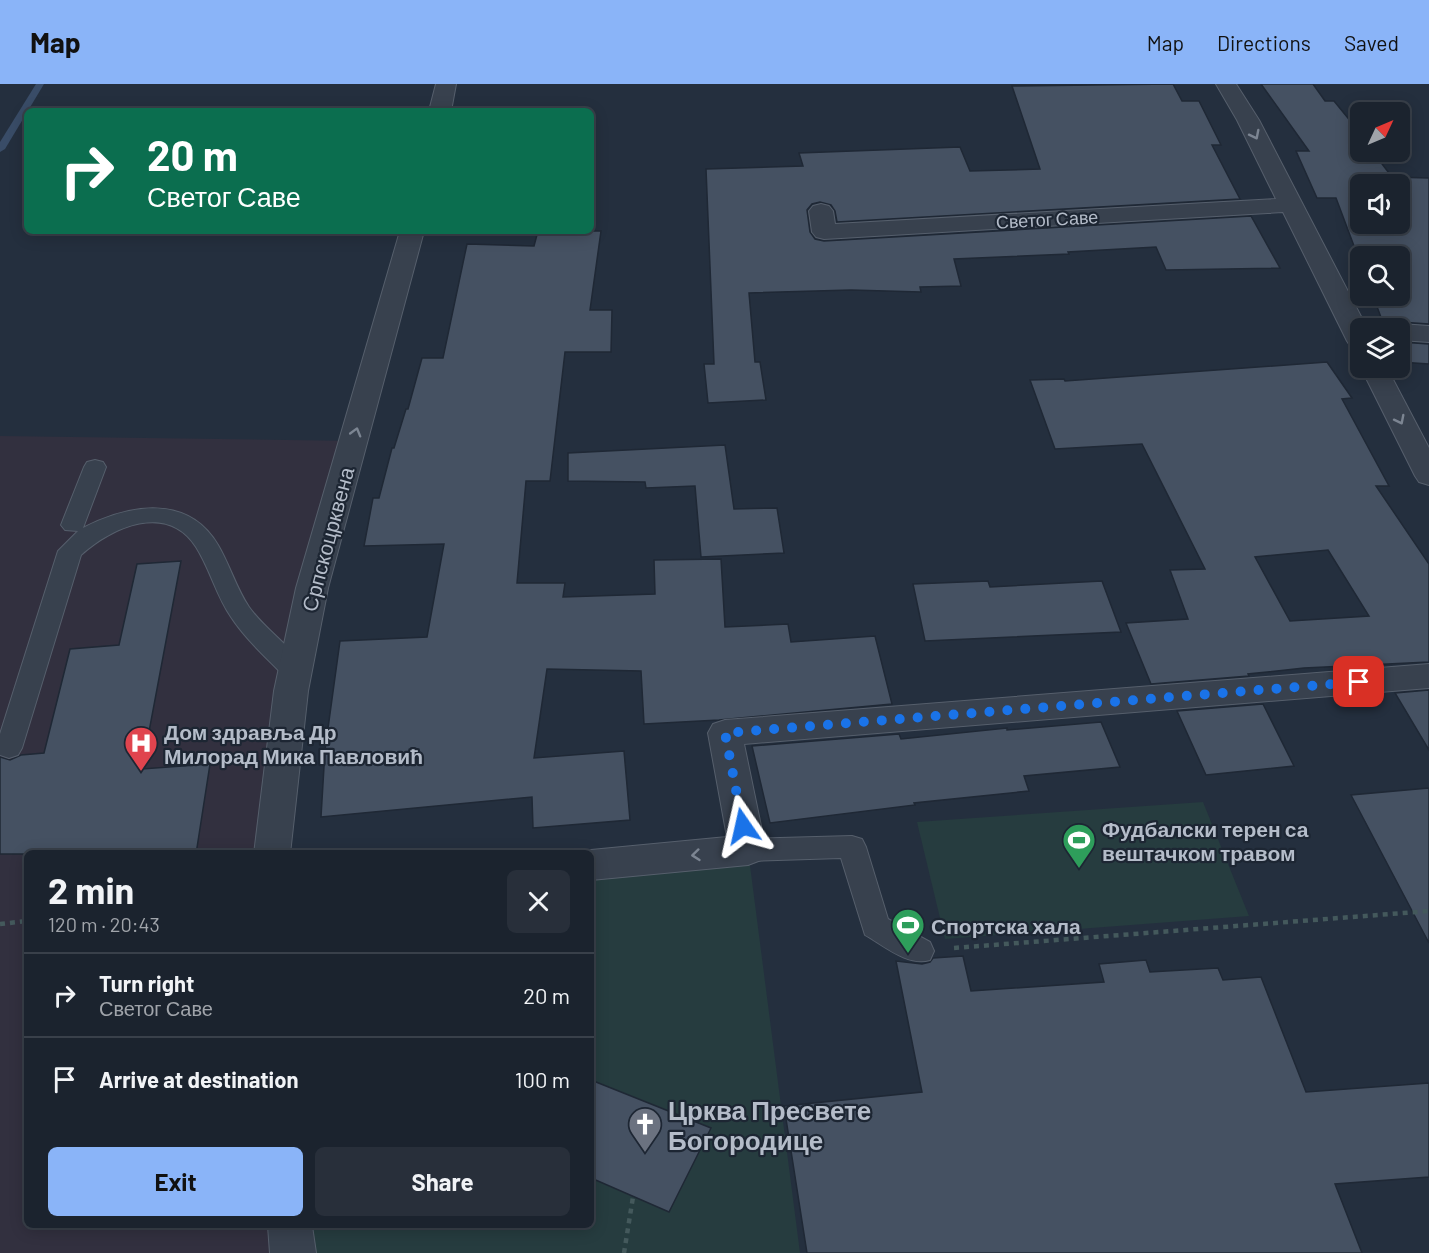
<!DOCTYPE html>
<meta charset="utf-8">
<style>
body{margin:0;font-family:Barlow,sans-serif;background:#282f3a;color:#f1f3f6;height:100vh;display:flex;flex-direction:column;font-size:22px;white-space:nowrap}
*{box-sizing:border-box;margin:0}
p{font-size:20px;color:#a0a4aa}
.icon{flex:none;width:33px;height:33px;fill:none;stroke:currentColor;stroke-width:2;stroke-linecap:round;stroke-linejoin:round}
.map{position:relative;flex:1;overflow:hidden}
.details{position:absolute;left:24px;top:766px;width:570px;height:378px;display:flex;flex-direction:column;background:#1b232e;border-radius:9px;box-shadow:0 3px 15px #0003,0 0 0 2px #39404a}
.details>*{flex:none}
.hud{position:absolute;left:24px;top:24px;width:570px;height:126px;border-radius:9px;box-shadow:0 3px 15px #0003,0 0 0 2px #39404a;background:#0b6e4f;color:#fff;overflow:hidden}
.needle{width:39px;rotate:46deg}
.fabs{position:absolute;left:1350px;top:18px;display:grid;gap:12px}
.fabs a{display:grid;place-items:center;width:60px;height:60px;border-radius:9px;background:#1b232e;box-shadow:0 3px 15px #0003,0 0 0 2px #39404a;font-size:30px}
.pin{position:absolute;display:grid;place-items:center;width:51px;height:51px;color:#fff;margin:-26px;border-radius:12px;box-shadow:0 3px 9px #0006}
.me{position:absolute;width:66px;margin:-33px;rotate:349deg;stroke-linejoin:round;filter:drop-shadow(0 0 4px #0008)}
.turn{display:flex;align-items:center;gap:21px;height:126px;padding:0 24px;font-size:27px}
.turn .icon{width:78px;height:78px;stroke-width:2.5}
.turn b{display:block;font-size:42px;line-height:51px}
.round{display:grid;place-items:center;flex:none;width:63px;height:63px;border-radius:9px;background:#282f3a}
.head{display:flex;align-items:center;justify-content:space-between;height:102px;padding:0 24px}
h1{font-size:36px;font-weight:700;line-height:45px}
.primary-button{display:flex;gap:12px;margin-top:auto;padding:12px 24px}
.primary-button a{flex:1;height:69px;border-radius:9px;background:#8ab4f8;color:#111;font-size:24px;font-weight:700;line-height:69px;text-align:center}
.primary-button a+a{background:#282f3a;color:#f1f3f6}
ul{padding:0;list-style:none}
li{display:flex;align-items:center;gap:18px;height:84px;padding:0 24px;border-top:2px solid #39404a}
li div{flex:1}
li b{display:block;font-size:22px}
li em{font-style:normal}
header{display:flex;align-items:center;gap:36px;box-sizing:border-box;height:84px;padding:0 30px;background:#8ab4f8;color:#111}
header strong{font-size:28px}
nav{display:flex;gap:33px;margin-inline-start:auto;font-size:21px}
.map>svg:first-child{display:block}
.medical{fill:#32303f}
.green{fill:#263c3f}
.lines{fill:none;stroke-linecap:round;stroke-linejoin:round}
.stream{fill:#394c67;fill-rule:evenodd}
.building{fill:#455162;stroke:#1f2835;stroke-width:1.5;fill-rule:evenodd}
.lane-casing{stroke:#565f6c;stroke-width:2}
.street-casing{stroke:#565f6c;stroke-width:2}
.path{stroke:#44595c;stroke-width:4.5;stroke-dasharray:5 5;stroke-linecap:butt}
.lane{fill:#38414e;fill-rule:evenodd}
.street{fill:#38414e;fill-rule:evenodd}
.oneway{stroke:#7c8592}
.route{stroke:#1a73e8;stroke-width:10;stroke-dasharray:0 18}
.labels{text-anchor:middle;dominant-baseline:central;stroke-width:4.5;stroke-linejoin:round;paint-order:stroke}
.far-street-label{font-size:18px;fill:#b4bcc9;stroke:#1d2633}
.street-label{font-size:21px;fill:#b4bcc9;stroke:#1d2633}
.poi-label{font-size:21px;font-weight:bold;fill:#b4bcc9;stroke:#1d2633;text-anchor:start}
.near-poi-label{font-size:26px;font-weight:bold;fill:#b4bcc9;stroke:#1d2633;text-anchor:start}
</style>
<header>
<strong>Map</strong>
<nav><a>Map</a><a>Directions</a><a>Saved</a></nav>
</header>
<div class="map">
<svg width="1429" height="1169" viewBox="0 0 1429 1169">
<rect width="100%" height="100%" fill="#242f3e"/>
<!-- medical -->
<path class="medical" d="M0,352L354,357L272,769L27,770V1142H290L293,1169H0Z"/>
<!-- green -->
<g class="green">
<path d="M1203,718L1249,832L945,855L917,738Z"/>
<path d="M748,766L800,1169H274L273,1142H591V781Z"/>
</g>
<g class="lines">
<!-- stream -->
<path class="stream" d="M36,0H44L5,65L0,68V58Z"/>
</g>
<!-- building -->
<g class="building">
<path d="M1173,0L1182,17H1199L1221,61H1212L1240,115L837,138L835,127L831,121L820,118L812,120L807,126L810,148L815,155L824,157L1251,132L1280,184L1166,186L1156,163L1068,168L1069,170L954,175L961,202L920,203L921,208L851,206L749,209L755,278H760L766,316L708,319L704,280H714L706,85L803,82L799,69L960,63L970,87L1040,85L1012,2Z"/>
<path d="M1261,0H1313L1325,17H1334L1352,39H1360V68H1373L1392,93L1429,94V240L1400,238L1385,244L1373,212H1400V172H1360V178L1336,114H1317L1296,67H1309ZM1360,100H1400V140H1360Z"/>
<path d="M538,147H601L590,226H612L611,268H565L550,397H526L517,499H565L563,513L655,510L654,476L721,475L725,543L788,540L791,558L875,552L892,620L719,636L644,640L641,587L547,585L534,674L624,667L630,736L533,744L532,713L321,733L325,666L340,557L427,553L444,460L364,462L373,414H379L392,364H394L406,325H408L422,274H443L467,160L534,162Z"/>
<path d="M1400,258L1429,260V280L1400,278Z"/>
<path d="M1327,278L1352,314L1342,315L1389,402H1376L1429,480V578L1304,584L1248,590L1249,592L1151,600L1126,539L1188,535L1170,486L1205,485L1142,360L1055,365L1030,296L1064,295L1065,297ZM1328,466L1369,532L1290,537L1255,473Z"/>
<path d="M725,361L734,425L777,424L784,469L701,473L695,402L646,404L645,398L568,397V369Z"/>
<path d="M181,477L142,685L210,680L196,770H0V673L10,676L21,671L44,669L70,565L119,561L137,480Z"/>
<path d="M988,497L990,503L1102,497L1121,548L925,557L913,500Z"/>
<path d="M1429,606V666L1395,609Z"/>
<path d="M1263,620L1294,682L1206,691L1177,627Z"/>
<path d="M1101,638L1120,683L1024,692L1029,707L914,719L915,721L770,739L752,662L899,650L901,655L1007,644V646Z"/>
<path d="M1429,704V859L1351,711Z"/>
<path d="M963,872L971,907L1104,898L1099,880L1146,876L1150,888L1218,884L1223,896L1261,893L1306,1008L1429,999V1093L1335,1100L1362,1169H807L784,1022L922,1008L896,877L922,880L930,878L933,874Z"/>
<path d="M591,996L711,1044L669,1128L591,1094Z"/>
</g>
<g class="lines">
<defs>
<g id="lane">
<path d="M95,376L103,378L106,383L83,444C129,420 188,410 218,461C230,481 236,504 249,523C266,547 293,563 308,588L304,594L295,597L286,594C267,574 246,556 231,533C216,511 210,485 196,463C167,418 112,443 81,471L22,664L18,671L9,674L0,671V650L58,467L78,447L65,446L61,441L84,383L87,378Z"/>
<path d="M852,752L862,755L866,763L888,835L930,858L934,867L930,876C908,883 883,861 865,851L841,774L748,777L738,774L734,766L738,758L748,755Z"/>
</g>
<g id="street">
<path d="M436,0H456L451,27H429Z"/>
<path d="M1216,0H1236L1259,36L1367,244H1360V265L1351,263L1347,257L1283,128L824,155L816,153L812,148L809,127L813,122L821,120L829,122L833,127L835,140L1276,115L1237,36Z"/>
<path d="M400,147H424L328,504L308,607L290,770H254L274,607L296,504Z"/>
<path d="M1400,240L1429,242V258L1400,256V244H1389Z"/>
<path d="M1361,284H1387L1429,364V401L1419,398L1415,392Z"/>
<path d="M1429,580V604L744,660L766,766L761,776L748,781L591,796V770H581L591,766L727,753L708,649L713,640L725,636Z"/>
<path d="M268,1142H312L316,1169H270Z"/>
</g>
</defs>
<!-- lane casing -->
<use href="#lane" class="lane-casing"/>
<!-- street casing -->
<use href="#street" class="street-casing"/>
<!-- path -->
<g class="path">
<path d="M0,840L27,837"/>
<path d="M954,864L1429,827"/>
<path d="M624,1169L633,1113"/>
</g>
<!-- lane -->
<use href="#lane" class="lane"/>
<!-- street -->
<use href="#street" class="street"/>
</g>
<!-- one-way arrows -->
<defs><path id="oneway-chevron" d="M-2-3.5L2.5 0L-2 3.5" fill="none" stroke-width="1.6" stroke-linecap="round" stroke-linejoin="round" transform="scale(1.5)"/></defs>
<g class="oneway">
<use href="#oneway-chevron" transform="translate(1255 51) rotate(63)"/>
<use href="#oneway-chevron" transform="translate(1400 336) rotate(63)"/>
<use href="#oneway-chevron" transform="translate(356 348) rotate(-74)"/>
<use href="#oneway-chevron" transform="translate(696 771) rotate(174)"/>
</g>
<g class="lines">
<!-- route -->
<path class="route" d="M743,742L725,649L1359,598"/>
</g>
<!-- icons -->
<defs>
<symbol id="hospital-pin" viewBox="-11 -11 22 30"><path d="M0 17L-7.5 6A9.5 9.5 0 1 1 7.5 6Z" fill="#e0444e" stroke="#1d2633"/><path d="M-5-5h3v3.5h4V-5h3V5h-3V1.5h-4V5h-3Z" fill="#fff"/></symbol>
<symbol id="stadium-pin" viewBox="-11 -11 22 30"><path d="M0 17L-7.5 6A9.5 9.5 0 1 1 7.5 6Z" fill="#2e9e5b" stroke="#1d2633"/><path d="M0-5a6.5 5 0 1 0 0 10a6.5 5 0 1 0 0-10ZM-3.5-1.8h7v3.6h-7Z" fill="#fff"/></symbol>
<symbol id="church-pin" viewBox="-11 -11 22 30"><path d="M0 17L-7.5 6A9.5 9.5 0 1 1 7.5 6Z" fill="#6b7280" stroke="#1d2633"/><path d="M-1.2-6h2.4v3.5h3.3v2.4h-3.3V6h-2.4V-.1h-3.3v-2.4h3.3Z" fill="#fff"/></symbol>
</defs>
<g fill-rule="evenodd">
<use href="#hospital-pin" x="122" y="640" width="38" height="52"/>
<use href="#stadium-pin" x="1060" y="737" width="38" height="52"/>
<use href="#stadium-pin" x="889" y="822" width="38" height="52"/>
<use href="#church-pin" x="626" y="1021" width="38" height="52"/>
</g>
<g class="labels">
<!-- far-street labels -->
<g class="far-street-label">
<text transform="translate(1047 135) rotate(-3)">Светог Саве</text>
</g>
<!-- street labels -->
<g class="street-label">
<text transform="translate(327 455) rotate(-75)">Српскоцрквена</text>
</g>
<!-- poi labels -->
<g class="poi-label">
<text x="164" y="647">Дом здравља Др<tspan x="164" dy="24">Милорад Мика Павловић</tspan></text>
<text x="1102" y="744">Фудбалски терен са<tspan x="1102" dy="24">вештачком травом</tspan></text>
<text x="931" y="841">Спортска хала</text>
</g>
<!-- near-poi labels -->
<g class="near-poi-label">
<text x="668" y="1025">Црква Пресвете<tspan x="668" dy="30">Богородице</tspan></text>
</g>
</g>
</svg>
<div class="fabs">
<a><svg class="needle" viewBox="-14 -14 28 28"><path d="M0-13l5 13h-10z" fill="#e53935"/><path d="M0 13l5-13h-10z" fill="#a0a4aa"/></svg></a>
<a><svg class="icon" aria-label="sound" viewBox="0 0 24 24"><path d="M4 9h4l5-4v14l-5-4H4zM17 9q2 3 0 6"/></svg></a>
<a><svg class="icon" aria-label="search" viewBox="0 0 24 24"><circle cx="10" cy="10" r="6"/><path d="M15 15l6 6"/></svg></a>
<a><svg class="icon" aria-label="layers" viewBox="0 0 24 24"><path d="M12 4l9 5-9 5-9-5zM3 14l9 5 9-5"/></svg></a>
</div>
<div class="pin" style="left:1359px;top:598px;background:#d93025"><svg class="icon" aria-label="arrive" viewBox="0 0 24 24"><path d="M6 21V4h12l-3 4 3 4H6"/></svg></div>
<svg class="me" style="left:743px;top:742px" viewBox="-20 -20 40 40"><path d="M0-17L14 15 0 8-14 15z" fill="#1a73e8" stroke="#fff" stroke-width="4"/></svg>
<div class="hud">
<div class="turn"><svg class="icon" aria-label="right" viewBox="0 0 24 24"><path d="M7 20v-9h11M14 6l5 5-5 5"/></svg><div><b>20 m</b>Светог Саве</div></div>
</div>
<section class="details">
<div class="head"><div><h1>2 min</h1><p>120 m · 20:43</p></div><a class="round"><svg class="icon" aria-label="close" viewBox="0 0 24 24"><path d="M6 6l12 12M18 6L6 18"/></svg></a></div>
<ul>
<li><svg class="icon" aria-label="right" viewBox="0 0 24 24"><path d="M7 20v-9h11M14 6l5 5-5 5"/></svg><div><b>Turn right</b><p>Светог Саве</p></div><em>20 m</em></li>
<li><svg class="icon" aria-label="arrive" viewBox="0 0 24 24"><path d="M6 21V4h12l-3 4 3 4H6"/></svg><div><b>Arrive at destination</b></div><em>100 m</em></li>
</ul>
<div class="primary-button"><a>Exit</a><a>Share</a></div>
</section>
</div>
